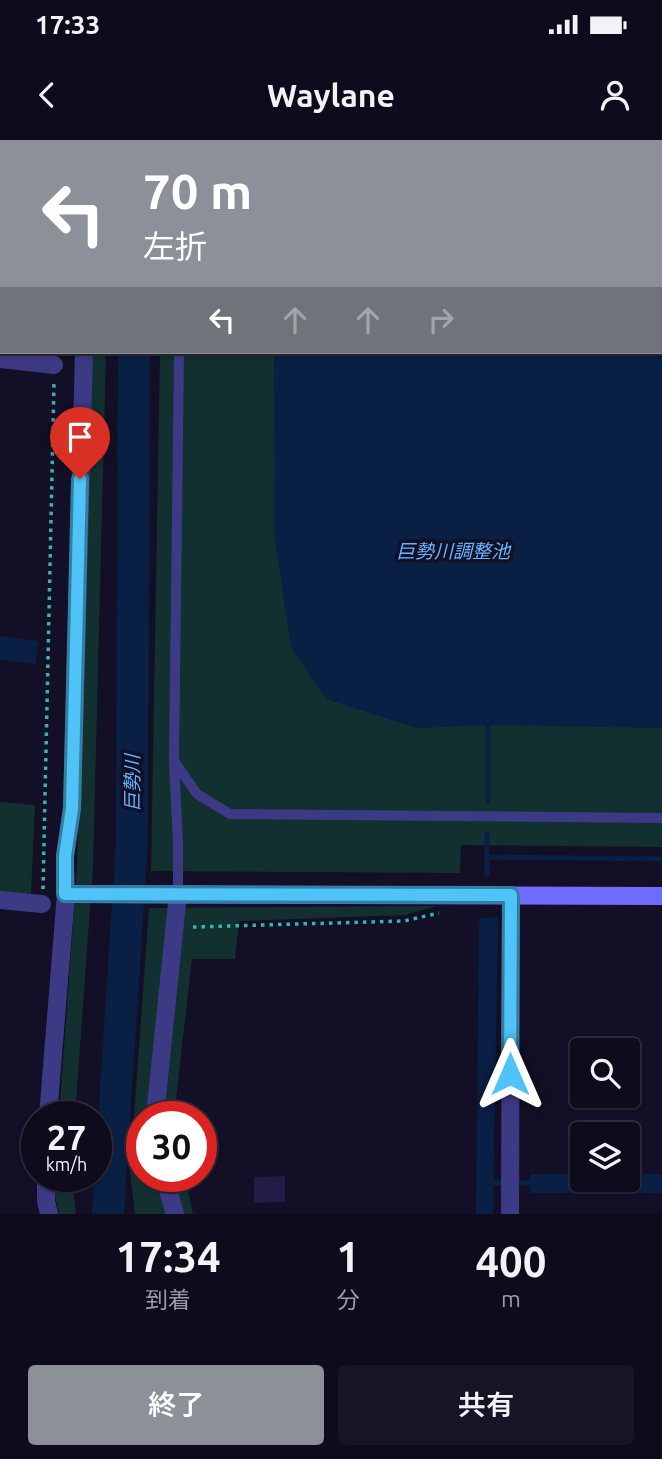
<!DOCTYPE html>
<html lang="ja">
<meta charset="utf-8">
<style>
body{margin:0;font-family:Ubuntu,"Noto Sans JP",sans-serif;background:#171425;color:#f1f3f6;height:100vh;display:flex;flex-direction:column;font-size:26px;white-space:nowrap}
*{box-sizing:border-box;margin:0}
p{font-size:23px;color:#9b9ba3}
.icon{flex:none;width:38px;height:38px;fill:none;stroke:currentColor;stroke-width:2;stroke-linecap:round;stroke-linejoin:round}
.map{position:relative;height:1074px;overflow:hidden}
.drawer{display:flex;flex-direction:column;background:#0e0b1c;flex:1}
.drawer>*{flex:none}
.banner{position:absolute;left:0px;top:0px;width:663px;height:214px;box-shadow:0 2px 5px #0004,0 0 0 2px #2e2b3b;background:#8c9099;color:#fff;overflow:hidden}
.tools{position:absolute;left:570px;top:898px;display:grid;gap:14px}
.tools a{display:grid;place-items:center;width:70px;height:70px;border-radius:7px;background:#0e0b1c;box-shadow:0 2px 5px #0004,0 0 0 2px #2e2b3b;font-size:35px}
.speed{position:absolute;left:21px;top:961px;display:flex;gap:14px;font-size:35px;font-weight:700;text-align:center}
.speed>*{display:grid;place-content:center;width:91px;height:91px;border-radius:50%;background:#0e0b1c;box-shadow:0 2px 5px #0004,0 0 0 2px #2e2b3b;line-height:1}
.speed small{font-size:18px;font-weight:400}
.speed .limit{border:10px solid #d22;background:#fff;color:#111}
.pin{position:absolute;display:grid;place-items:center;width:60px;height:60px;color:#fff;margin:-72px -30px;border-radius:50% 50% 50% 0;rotate:-45deg;box-shadow:0 0 7px #0007}
.pin .icon{rotate:45deg}
.me{position:absolute;width:77px;margin:-38px;rotate:0deg;stroke-linejoin:round;filter:drop-shadow(0 0 5px #0008)}
.turn{display:flex;align-items:center;gap:24px;height:147px;padding:0 28px;font-size:32px}
.turn .icon{width:91px;height:91px;stroke-width:2.5}
.turn b{display:block;font-size:49px;line-height:60px}
.lanes{display:flex;align-items:center;height:66px;padding:0 28px;background:#0003;justify-content:center;gap:35px;direction:ltr}
.lanes .off{opacity:.35}
.eta{display:flex;justify-content:space-evenly;align-items:center;height:119px;text-align:center}
.eta b{font-size:42px;font-weight:600;line-height:49px}
.primary-button{display:flex;gap:14px;margin-top:auto;padding:14px 28px}
.primary-button a{flex:1;height:80px;border-radius:7px;background:#8c9099;color:#fff;font-size:28px;font-weight:600;line-height:80px;text-align:center}
.primary-button a+a{background:#171425;color:#f1f3f6}
.status{display:flex;justify-content:space-between;align-items:center;height:49px;padding:0 35px;background:#0e0b1c;direction:ltr}
.status svg{height:19px;fill:currentColor}
header{display:flex;justify-content:space-between;align-items:center;height:91px;padding:0 28px;background:#0e0b1c;font-size:32px;font-weight:600}
.map>svg:first-child{display:block}
.green{fill:#12302f}
.water{fill:#0a1f44}
.lines{fill:none;stroke-linecap:round;stroke-linejoin:round}
.stream{stroke:#0a1f44;stroke-width:5}
.river{stroke:#0a1f44;stroke-width:32}
.building{fill:#241b47}
.path{stroke:#2fb8b0;stroke-width:3.5;stroke-dasharray:3.5 5;stroke-linecap:butt}
.lane{stroke:#3d3a85;stroke-width:10}
.street{stroke:#3d3a85;stroke-width:18}
.secondary{stroke:#6f6bff;stroke-width:18}
.route-casing{stroke:#337fa1;stroke-width:18}
.route{stroke:#4fc3f7;stroke-width:12}
.labels{text-anchor:middle;dominant-baseline:central;stroke-width:7;stroke-linejoin:round;paint-order:stroke}
.water-label{font-size:19px;font-style:italic;fill:#62b6ff;stroke:#130f26}
</style>
<div class="status"><b>17:33</b><svg viewBox="0 0 49 12"><path d="M0 12V9h3v3zM5 12V6h3v6zM10 12V3h3v9zM15 12V0h3v12zM26 1h20v11H26zM47 4h2v5h-2z"/></svg></div>
<header><svg class="icon" aria-label="back" viewBox="0 0 24 24"><path d="M15 5l-7 7 7 7"/></svg>Waylane<svg class="icon" aria-label="person" viewBox="0 0 24 24"><circle cx="12" cy="8" r="4"/><path d="M4 21q1-7 8-7t8 7"/></svg></header>
<div class="map">
<svg width="662" height="1074" viewBox="0 0 662 1074">
<rect width="100%" height="100%" fill="#130f26"/>
<!-- green -->
<g class="green">
<path d="M89,212H106L93,727L75,976H59L77,727Z"/>
<path d="M160,212H378L662,443V707L461,705L460,733L151,731Z"/>
<path d="M0,662L35,665L31,754L0,752Z"/>
<path d="M437,766L405,775L239,781L235,819H192L174,976H142V1036H185L193,1074H135L130,1033L149,768Z"/>
<path d="M55,1036H72L76,1074H59L54,1051Z"/>
</g>
<!-- water -->
<g class="water">
<path d="M277,0H662V588L488,585L416,588L326,559L291,507L275,400L274,212H662V2H277Z"/>
<path d="M0,496L38,501L36,524L0,520Z"/>
<path d="M498,777L493,1074H476L479,778Z"/>
<path d="M530,1034H583V1040H628V1034H662V1053H530Z"/>
</g>
<g class="lines">
<!-- stream -->
<g class="stream">
<path d="M488,662V585"/>
<path d="M487,717V694"/>
<path d="M487,734V717L662,719"/>
<path d="M487,1043H536"/>
</g>
<!-- river -->
<g class="river">
<path d="M135,2V0"/>
<path d="M108,1074L132,700L134,212"/>
</g>
</g>
<!-- building -->
<path class="building" d="M285,1036V1062L254,1063V1037Z"/>
<g class="lines">
<!-- path -->
<g class="path">
<path d="M61,2V0"/>
<path d="M43,749L54,242"/>
<path d="M193,787L404,781L439,773"/>
</g>
<!-- lane -->
<g class="lane">
<path d="M186,2L187,0"/>
<path d="M179,212L174,621L197,654L230,674L662,678"/>
<path d="M174,621L178,703V754"/>
</g>
<!-- street -->
<g class="street">
<path d="M89,2V0"/>
<path d="M0,219L54,225"/>
<path d="M0,760L42,764"/>
<path d="M48,976L66,754L65,716L72,668L84,212"/>
<path d="M155,976L178,754"/>
<path d="M46,1036V1061L49,1074"/>
<path d="M164,1036L175,1074"/>
<path d="M510,1074L511,755"/>
</g>
<!-- secondary -->
<path class="secondary" d="M66,754L662,756"/>
</g>
<g class="lines">
<defs>
<path id="route" d="M80,339L72,668L65,716V754L511,755L510,934"/>
</defs>
<!-- route casing -->
<use href="#route" class="route-casing"/>
<!-- route -->
<use href="#route" class="route"/>
</g>
<g class="labels">
<!-- water labels -->
<g class="water-label">
<text x="453" y="411">巨勢川調整池</text>
<text transform="translate(132 643) rotate(-90)">巨勢川</text>
</g>
</g>
</svg>
<div class="tools">
<a><svg class="icon" aria-label="search" viewBox="0 0 24 24"><circle cx="10" cy="10" r="6"/><path d="M15 15l6 6"/></svg></a>
<a><svg class="icon" aria-label="layers" viewBox="0 0 24 24"><path d="M12 4l9 5-9 5-9-5zM3 14l9 5 9-5"/></svg></a>
</div>
<div class="speed"><div>27<small>km/h</small></div><div class="limit">30</div></div>
<div class="pin" style="left:80px;top:339px;background:#d93025"><svg class="icon" aria-label="arrive" viewBox="0 0 24 24"><path d="M6 21V4h12l-3 4 3 4H6"/></svg></div>
<svg class="me" style="left:510px;top:934px" viewBox="-20 -20 40 40"><path d="M0-17L14 15 0 8-14 15z" fill="#4fc3f7" stroke="#fff" stroke-width="4"/></svg>
<div class="banner">
<div class="turn"><svg class="icon" aria-label="left" viewBox="0 0 24 24"><path d="M17 20v-9H6M10 6l-5 5 5 5"/></svg><div><b>70 m</b>左折</div></div>
<div class="lanes"><svg class="icon" aria-label="left" viewBox="0 0 24 24"><path d="M17 20v-9H6M10 6l-5 5 5 5"/></svg><svg class="icon off" aria-label="ahead" viewBox="0 0 24 24"><path d="M12 20V5M6 11l6-6 6 6"/></svg><svg class="icon off" aria-label="ahead" viewBox="0 0 24 24"><path d="M12 20V5M6 11l6-6 6 6"/></svg><svg class="icon off" aria-label="right" viewBox="0 0 24 24"><path d="M7 20v-9h11M14 6l5 5-5 5"/></svg></div>
</div>
</div>
<section class="drawer">
<div class="eta">
<div><b>17:34</b><p>到着</p></div>
<div><b>1</b><p>分</p></div>
<div><b>400</b><p>m</p></div>
</div>
<div class="primary-button"><a>終了</a><a>共有</a></div>
</section>
